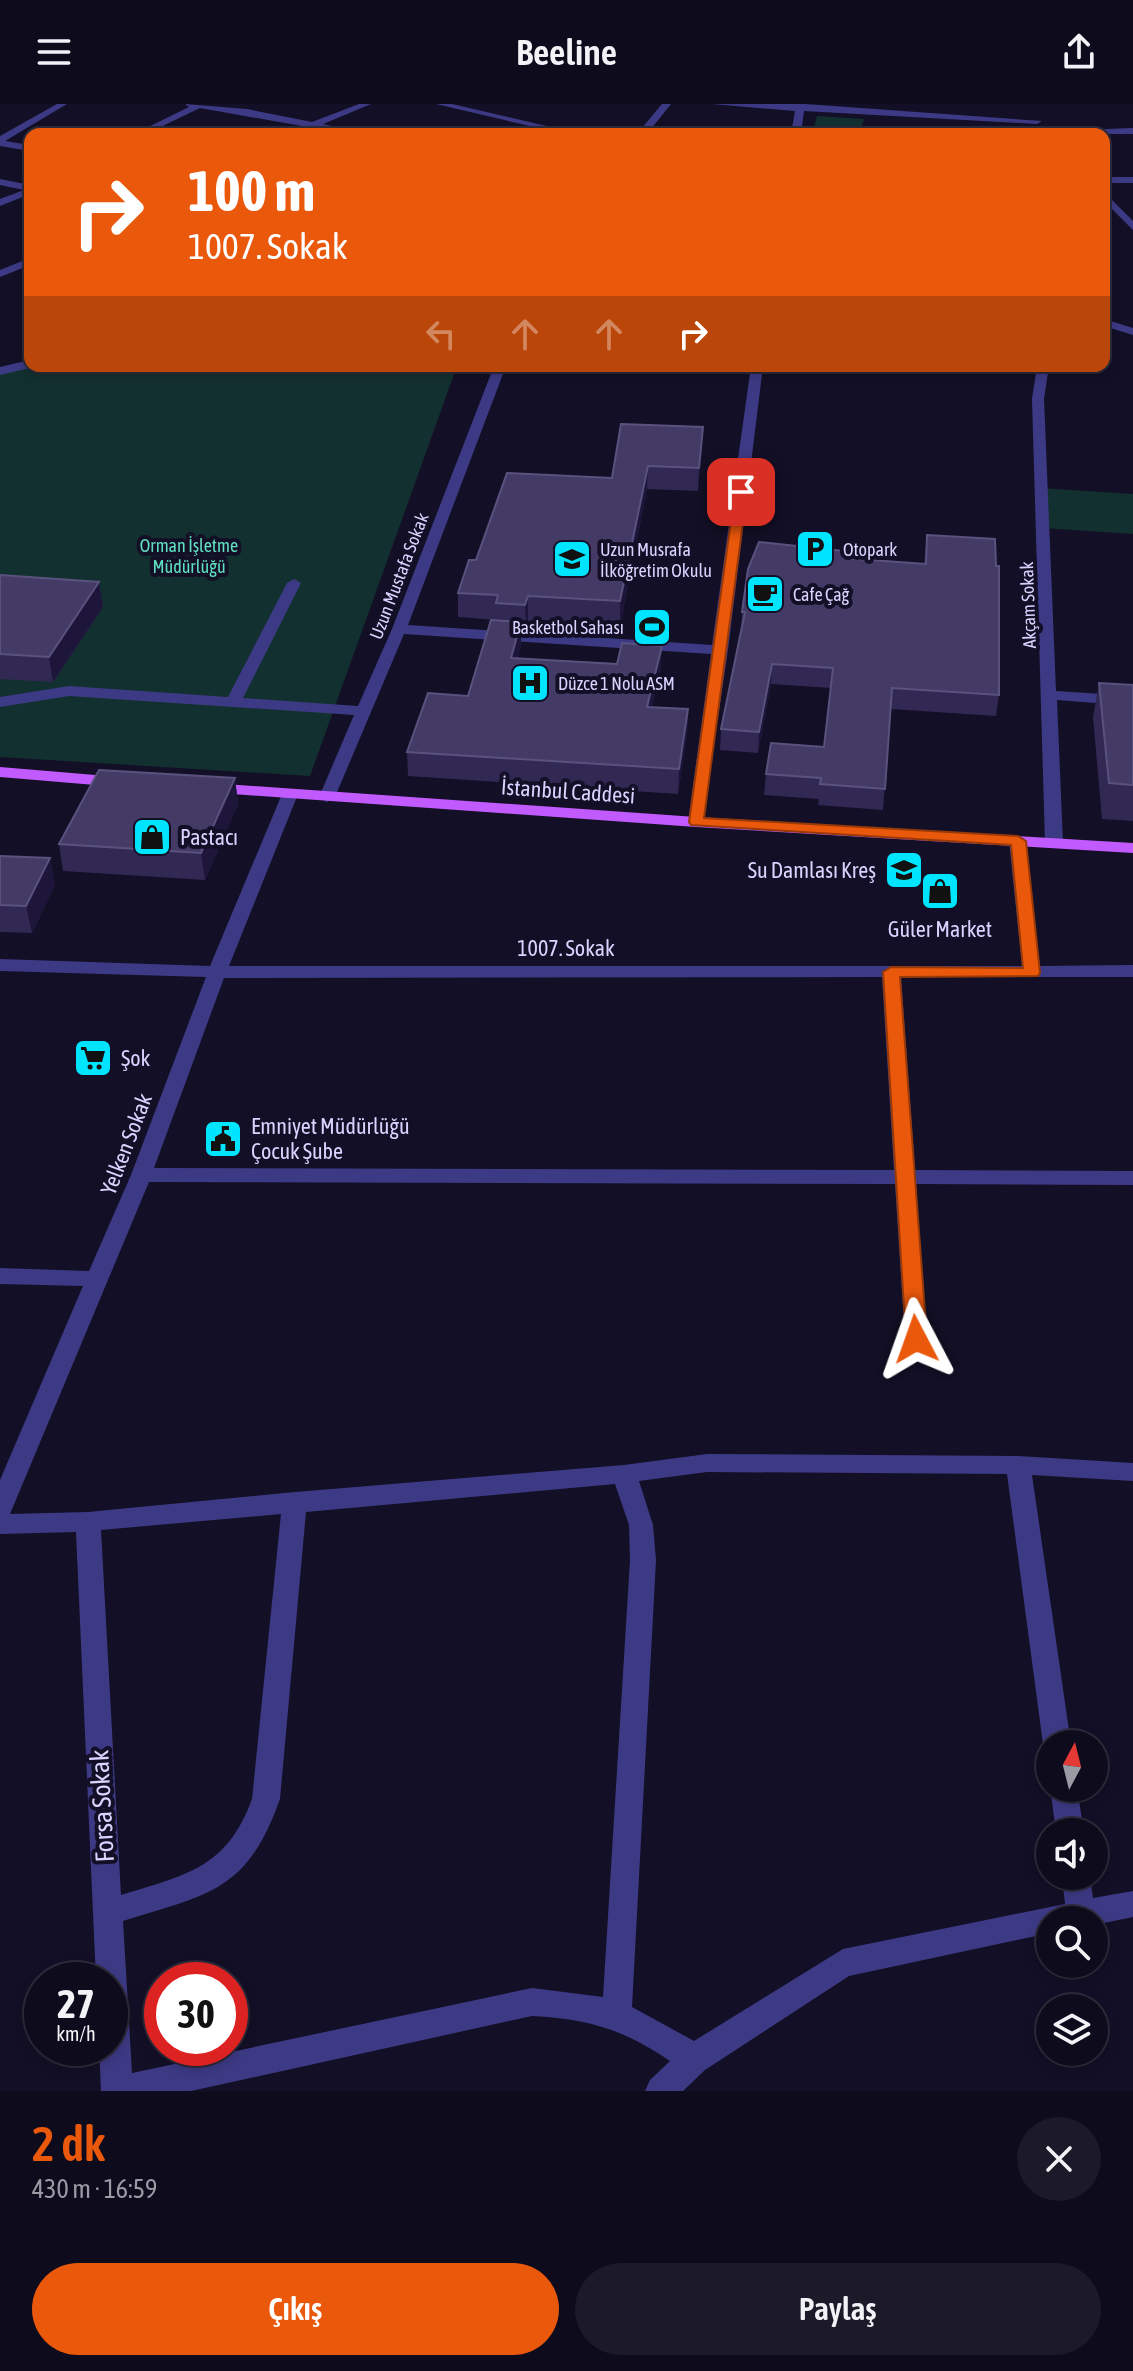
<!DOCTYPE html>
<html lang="tr">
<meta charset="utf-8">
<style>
body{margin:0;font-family:"Asap Condensed",sans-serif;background:#1c1929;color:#f1f3f6;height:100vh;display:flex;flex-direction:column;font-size:30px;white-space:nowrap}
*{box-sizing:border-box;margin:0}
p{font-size:26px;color:#9b9ba3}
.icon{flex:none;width:44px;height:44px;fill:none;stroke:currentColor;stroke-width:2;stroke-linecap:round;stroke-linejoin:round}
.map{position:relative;height:1987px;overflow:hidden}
.drawer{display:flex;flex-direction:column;background:#0e0b1c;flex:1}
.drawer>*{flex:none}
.guide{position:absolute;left:24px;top:24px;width:1086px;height:244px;border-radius:16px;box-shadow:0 4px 12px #0003,0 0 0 2px #2e2b3b;background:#ea580c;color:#fff;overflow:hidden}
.needle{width:52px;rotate:7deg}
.tools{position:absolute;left:1036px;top:1626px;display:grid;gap:16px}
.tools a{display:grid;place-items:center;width:72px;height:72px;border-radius:50%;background:#0e0b1c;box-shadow:0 4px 12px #0003,0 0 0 2px #2e2b3b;font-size:40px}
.speed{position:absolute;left:24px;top:1858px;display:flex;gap:16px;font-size:40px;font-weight:700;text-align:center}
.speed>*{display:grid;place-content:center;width:104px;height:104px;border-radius:50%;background:#0e0b1c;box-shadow:0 4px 12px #0003,0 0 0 2px #2e2b3b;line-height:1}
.speed small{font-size:20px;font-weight:400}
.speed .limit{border:12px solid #d22;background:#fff;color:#111}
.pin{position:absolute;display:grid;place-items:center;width:68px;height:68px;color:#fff;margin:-34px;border-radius:16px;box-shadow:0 4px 12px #0006}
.me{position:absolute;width:88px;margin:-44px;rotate:356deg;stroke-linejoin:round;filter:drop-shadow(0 0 6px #0008)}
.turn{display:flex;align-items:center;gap:28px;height:168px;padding:0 32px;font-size:36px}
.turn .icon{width:104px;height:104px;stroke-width:2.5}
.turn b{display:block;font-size:56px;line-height:68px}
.lanes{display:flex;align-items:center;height:76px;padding:0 32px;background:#0003;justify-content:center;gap:40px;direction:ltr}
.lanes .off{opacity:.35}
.round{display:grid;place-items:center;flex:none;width:84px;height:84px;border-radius:42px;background:#1c1929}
.summary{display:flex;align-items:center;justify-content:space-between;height:136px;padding:0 32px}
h1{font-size:48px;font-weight:600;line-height:60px;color:#ea580c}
.cta{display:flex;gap:16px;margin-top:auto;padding:16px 32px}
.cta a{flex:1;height:92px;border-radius:48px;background:#ea580c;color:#fff;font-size:32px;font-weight:600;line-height:92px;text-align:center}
.cta a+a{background:#1c1929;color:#f1f3f6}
header{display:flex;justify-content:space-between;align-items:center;height:104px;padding:0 32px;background:#0e0b1c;font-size:36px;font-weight:600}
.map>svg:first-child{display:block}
.green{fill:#12302f}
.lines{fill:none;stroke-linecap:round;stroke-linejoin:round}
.minor{fill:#3d3a85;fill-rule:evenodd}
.major{fill:#c25bff;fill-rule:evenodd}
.wall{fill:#312854}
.shaded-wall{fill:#1d163a}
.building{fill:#433a66;stroke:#5a527e;stroke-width:2}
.route{fill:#ea580c;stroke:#983908;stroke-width:2}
.labels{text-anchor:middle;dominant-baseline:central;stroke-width:8;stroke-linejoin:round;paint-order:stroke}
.far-park-label{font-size:18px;fill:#5fe0c0;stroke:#130f26}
.far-poi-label{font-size:18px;fill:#d9d4ff;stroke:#130f26;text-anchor:start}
.far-street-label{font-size:18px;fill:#d9d4ff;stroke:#130f26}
.street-label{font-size:22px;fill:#d9d4ff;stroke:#130f26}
.poi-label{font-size:22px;fill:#d9d4ff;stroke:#130f26;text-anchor:start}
.near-street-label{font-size:26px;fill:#d9d4ff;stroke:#130f26}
</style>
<header><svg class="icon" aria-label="menu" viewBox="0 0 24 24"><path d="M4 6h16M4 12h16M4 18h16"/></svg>Beeline<svg class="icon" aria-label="share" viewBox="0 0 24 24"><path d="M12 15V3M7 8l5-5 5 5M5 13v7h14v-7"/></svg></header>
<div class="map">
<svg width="1133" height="1987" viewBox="0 0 1133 1987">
<rect width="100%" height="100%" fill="#130f26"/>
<!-- green -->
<g class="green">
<path d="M817,12L864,15L860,28L813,26Z"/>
<path d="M37,262H457L310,672L0,653V268Z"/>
<path d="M1041,384L1133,390V430L1043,424Z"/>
</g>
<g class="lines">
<!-- minor -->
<g class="minor">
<path d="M57,0H67L5,37L30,41V47L0,42V32Z"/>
<path d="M185,0L247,5L312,18L359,0H371L323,20L364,30L313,24L297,30H284L302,22L200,4L146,30H134L189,3Z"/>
<path d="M436,0H452L581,30H564Z"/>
<path d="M662,0H671L647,30H637Z"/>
<path d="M712,0H805L1042,17L1037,20L804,7L801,30H791L795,7Z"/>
<path d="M1133,24V30H1044L1049,27Z"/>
<rect x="1104" y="73" width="29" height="6"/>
<path d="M0,75L30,81V90L0,102V95L24,86L0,81Z"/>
<path d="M1104,88L1133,117V126L1104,97Z"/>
<path d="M30,154V161L0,173V166Z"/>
<path d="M1104,215L1133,224V231L1104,222Z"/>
<path d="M30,256V262L34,263L0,271V263Z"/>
<path d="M494,262H506L408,521L712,541L751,262H763L728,546L702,722H690L688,718L711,550L404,530L335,693L327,698L319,693L354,611L69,592L0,603V593L69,582L228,593L287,479L294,475L301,479L243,594L358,602L392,525Z"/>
<path d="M1037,262H1049L1044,295L1056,587L1133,592V602L1057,596L1063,739L1054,744L1045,739L1032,295Z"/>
<path d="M290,685L298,690L229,862H1022L1009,737L1012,733H1024L1040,862L1133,861V873H901L915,1066L1133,1067V1081L916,1080L927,1235L924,1241H908L905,1235L895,1080L149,1078L10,1410L88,1408L295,1388L624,1361L707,1350L1018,1352L1133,1359V1377L1032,1371L1071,1640H1050V1649L1043,1640L1007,1370L707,1368L639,1377L653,1421L656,1456L632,1903L694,1937L843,1845L1065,1800L1062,1772H1090L1093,1794L1133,1787V1813L1094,1821V1816H1050V1829L849,1872L705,1966L683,1987H645L650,1976L670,1957C623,1925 588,1915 532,1912L191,1987H101L99,1944H110V1876H96L76,1428L0,1430V1376L83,1182L0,1180V1164L89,1167L131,1071L206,873L0,867V855L210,862L282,690ZM882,873L894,1066L154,1064L224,874ZM615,1380L629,1421L630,1456L603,1893L532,1884L132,1969L123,1817C209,1790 247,1788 280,1695L306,1408ZM281,1410L252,1695C227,1764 186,1771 121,1791L101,1426Z"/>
<path d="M1050,1682L1077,1684L1084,1728H1056Z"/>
</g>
<!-- major -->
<g class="major">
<path d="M0,663L119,673L127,678L119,683L0,673Z"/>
<path d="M211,679L696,713L1133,739V749L696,723L205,688L203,684Z"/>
</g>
</g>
<!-- wall -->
<g class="wall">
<path d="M703,323L698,387L647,385L620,522L528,517L526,526L521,525V541L518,554L661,565L652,603L688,605L687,629L678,690L408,672L407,648L468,592L496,516L458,513V489L476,456L612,374Z"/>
<path d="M927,431L999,591L996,612L891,605L883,706L818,701L819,695L764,691L766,670L824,643L831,584L771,580L758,649L720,646L721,625L741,527L742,508L845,454L924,460Z"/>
<path d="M0,471L99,478L103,503L53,578L0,575Z"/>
<path d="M1099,579L1133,581V717L1102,715L1093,613Z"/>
<path d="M235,674L238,700L205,776L63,767L59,740Z"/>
<path d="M0,752L50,754L55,781L32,829L0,828Z"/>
</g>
<!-- shaded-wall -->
<g class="shaded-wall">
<path d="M703,323L702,346L698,387L699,364Z"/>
<path d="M648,362L647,385L620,522V497Z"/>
<path d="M99,478L103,503L53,578L49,553Z"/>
<path d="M528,492V517L526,526L525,501Z"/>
<path d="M521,518V541L511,577V554Z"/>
<path d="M662,542L661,565L647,626V603Z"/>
<path d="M772,560L771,580L758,649L759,628Z"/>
<path d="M688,605L687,629L678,690L679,665Z"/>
<path d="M235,674L238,700L205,776L201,749Z"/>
<path d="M50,754L55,781L32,829L26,802Z"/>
</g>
<!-- building -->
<g class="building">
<path d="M621,320L703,323L699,364L648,362L620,497L528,492L525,501L496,499L498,491L458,489L469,456H476L507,369L612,374Z"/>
<path d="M927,431L995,435L996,462H999V591L892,584L885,685L820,680L821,674L766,670L771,639L824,643L833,564L772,560L759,628L721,625L745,508H742L748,465L759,438L845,447L843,454L926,460Z"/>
<path d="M0,471L99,478L49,553L0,550Z"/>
<path d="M491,516L521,518L511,554L617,560L622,539L662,542L647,603L688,605L679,665L407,648L428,589L468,592Z"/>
<path d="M1099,579L1133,581V681L1109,679Z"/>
<path d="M99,666L235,674L201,749L59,740Z"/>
<path d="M0,752L50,754L26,802L0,801Z"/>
</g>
<!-- route -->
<path class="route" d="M741,384L747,388L704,714L1018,732L1026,737L1040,869L1038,872L900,873L927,1235L924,1240H909L906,1235L883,868L891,863L1023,864L1011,741L691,721L689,718L735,388Z"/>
<!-- icons -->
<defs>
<symbol id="parking-square" viewBox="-11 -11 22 22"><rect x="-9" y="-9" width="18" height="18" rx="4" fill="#00e5ff" stroke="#130f26"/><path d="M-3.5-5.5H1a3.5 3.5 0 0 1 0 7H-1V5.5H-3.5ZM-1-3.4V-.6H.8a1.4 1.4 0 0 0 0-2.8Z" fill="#111"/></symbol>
<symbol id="school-square" viewBox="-11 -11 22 22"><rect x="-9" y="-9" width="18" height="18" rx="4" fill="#00e5ff" stroke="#130f26"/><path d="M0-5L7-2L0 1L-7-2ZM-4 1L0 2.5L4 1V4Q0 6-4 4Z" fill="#111"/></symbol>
<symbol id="cafe-square" viewBox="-11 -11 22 22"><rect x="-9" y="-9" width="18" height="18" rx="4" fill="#00e5ff" stroke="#130f26"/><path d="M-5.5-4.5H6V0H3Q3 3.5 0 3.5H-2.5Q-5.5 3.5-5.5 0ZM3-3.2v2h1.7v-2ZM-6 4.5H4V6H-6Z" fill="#111"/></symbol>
<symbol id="stadium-square" viewBox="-11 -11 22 22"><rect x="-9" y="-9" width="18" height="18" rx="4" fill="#00e5ff" stroke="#130f26"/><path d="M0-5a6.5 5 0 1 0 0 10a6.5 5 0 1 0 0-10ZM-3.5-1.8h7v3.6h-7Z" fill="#111"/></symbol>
<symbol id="hospital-square" viewBox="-11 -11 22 22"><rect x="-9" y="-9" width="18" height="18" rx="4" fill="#00e5ff" stroke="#130f26"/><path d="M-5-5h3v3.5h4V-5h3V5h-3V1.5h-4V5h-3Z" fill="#111"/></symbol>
<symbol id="shop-square" viewBox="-11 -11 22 22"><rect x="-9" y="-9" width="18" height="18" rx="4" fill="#00e5ff" stroke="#130f26"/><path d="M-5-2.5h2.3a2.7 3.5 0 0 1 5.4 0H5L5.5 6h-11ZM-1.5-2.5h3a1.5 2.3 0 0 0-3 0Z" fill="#111"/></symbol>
<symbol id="supermarket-square" viewBox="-11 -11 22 22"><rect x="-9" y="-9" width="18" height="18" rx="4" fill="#00e5ff" stroke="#130f26"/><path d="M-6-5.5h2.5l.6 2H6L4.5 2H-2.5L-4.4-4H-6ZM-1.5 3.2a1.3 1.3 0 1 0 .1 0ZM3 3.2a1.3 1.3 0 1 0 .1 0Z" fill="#111"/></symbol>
<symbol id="civic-square" viewBox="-11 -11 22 22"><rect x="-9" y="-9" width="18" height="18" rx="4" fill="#00e5ff" stroke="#130f26"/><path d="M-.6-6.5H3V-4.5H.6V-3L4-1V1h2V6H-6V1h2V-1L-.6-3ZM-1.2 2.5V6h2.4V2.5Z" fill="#111"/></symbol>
</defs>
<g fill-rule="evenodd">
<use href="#parking-square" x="793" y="423" width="44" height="44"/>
<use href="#school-square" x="550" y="433" width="44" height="44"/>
<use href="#cafe-square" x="743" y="468" width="44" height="44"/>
<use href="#stadium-square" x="630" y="501" width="44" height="44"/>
<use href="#hospital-square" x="508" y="557" width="44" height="44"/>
<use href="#shop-square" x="130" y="711" width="44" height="44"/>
<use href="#school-square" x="882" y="744" width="44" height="44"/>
<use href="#shop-square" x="918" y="765" width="44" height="44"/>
<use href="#supermarket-square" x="71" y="932" width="44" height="44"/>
<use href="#civic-square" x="201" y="1013" width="44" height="44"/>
</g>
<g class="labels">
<!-- far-park labels -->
<g class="far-park-label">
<text x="189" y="441">Orman İşletme<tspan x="189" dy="21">Müdürlüğü</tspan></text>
</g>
<!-- far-poi labels -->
<g class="far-poi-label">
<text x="600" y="445">Uzun Musrafa<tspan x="600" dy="21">İlköğretim Okulu</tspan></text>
<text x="843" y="445">Otopark</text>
<text x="793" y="490">Cafe Çağ</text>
<text x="624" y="523" text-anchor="end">Basketbol Sahası</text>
<text x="558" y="579">Düzce 1 Nolu ASM</text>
</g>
<!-- far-street labels -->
<g class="far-street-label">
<text transform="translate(399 472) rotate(-69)">Uzun Mustafa Sokak</text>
<text transform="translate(1028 501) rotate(-92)">Akçam Sokak</text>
</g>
<!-- street labels -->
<g class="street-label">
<text transform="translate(568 687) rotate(4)">İstanbul Caddesi</text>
<text x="566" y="844">1007. Sokak</text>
<text transform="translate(126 1040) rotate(-69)">Yelken Sokak</text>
</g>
<!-- poi labels -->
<g class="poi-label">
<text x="180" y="733">Pastacı</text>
<text x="876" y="766" text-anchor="end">Su Damlası Kreş</text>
<text x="940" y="825" text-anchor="middle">Güler Market</text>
<text x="121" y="954">Şok</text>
<text x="251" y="1022">Emniyet Müdürlüğü<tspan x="251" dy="25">Çocuk Şube</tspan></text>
</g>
<!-- near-street labels -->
<g class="near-street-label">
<text transform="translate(102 1702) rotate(-93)">Forsa Sokak</text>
</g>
</g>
</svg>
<div class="tools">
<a><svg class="needle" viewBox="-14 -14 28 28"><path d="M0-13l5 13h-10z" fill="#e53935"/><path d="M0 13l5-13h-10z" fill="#9b9ba3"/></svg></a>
<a><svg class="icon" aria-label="sound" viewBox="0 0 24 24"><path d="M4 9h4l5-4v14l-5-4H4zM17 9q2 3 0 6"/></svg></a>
<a><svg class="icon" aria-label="search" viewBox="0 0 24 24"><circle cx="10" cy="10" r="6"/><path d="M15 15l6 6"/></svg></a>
<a><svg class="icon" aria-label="layers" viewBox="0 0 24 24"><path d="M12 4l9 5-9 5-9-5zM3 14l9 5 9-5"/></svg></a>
</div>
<div class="speed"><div>27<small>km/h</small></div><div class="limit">30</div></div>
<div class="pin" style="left:741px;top:388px;background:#d93025"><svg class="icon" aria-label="arrive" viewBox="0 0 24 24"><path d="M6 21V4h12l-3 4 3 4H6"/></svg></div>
<svg class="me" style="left:916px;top:1235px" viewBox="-20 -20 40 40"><path d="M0-17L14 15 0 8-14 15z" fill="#ea580c" stroke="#fff" stroke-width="4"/></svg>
<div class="guide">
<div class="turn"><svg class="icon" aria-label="right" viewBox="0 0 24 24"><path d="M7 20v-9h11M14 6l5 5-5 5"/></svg><div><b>100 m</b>1007. Sokak</div></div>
<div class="lanes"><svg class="icon off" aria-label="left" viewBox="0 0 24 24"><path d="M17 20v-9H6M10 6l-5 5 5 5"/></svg><svg class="icon off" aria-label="ahead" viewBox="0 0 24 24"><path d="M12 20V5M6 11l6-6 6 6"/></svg><svg class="icon off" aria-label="ahead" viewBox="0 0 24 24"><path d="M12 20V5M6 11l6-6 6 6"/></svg><svg class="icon" aria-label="right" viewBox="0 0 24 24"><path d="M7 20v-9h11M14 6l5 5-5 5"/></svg></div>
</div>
</div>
<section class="drawer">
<div class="summary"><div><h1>2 dk</h1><p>430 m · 16:59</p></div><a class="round"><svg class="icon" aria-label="close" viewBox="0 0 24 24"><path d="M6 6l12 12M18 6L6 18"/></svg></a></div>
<div class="cta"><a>Çıkış</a><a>Paylaş</a></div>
</section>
